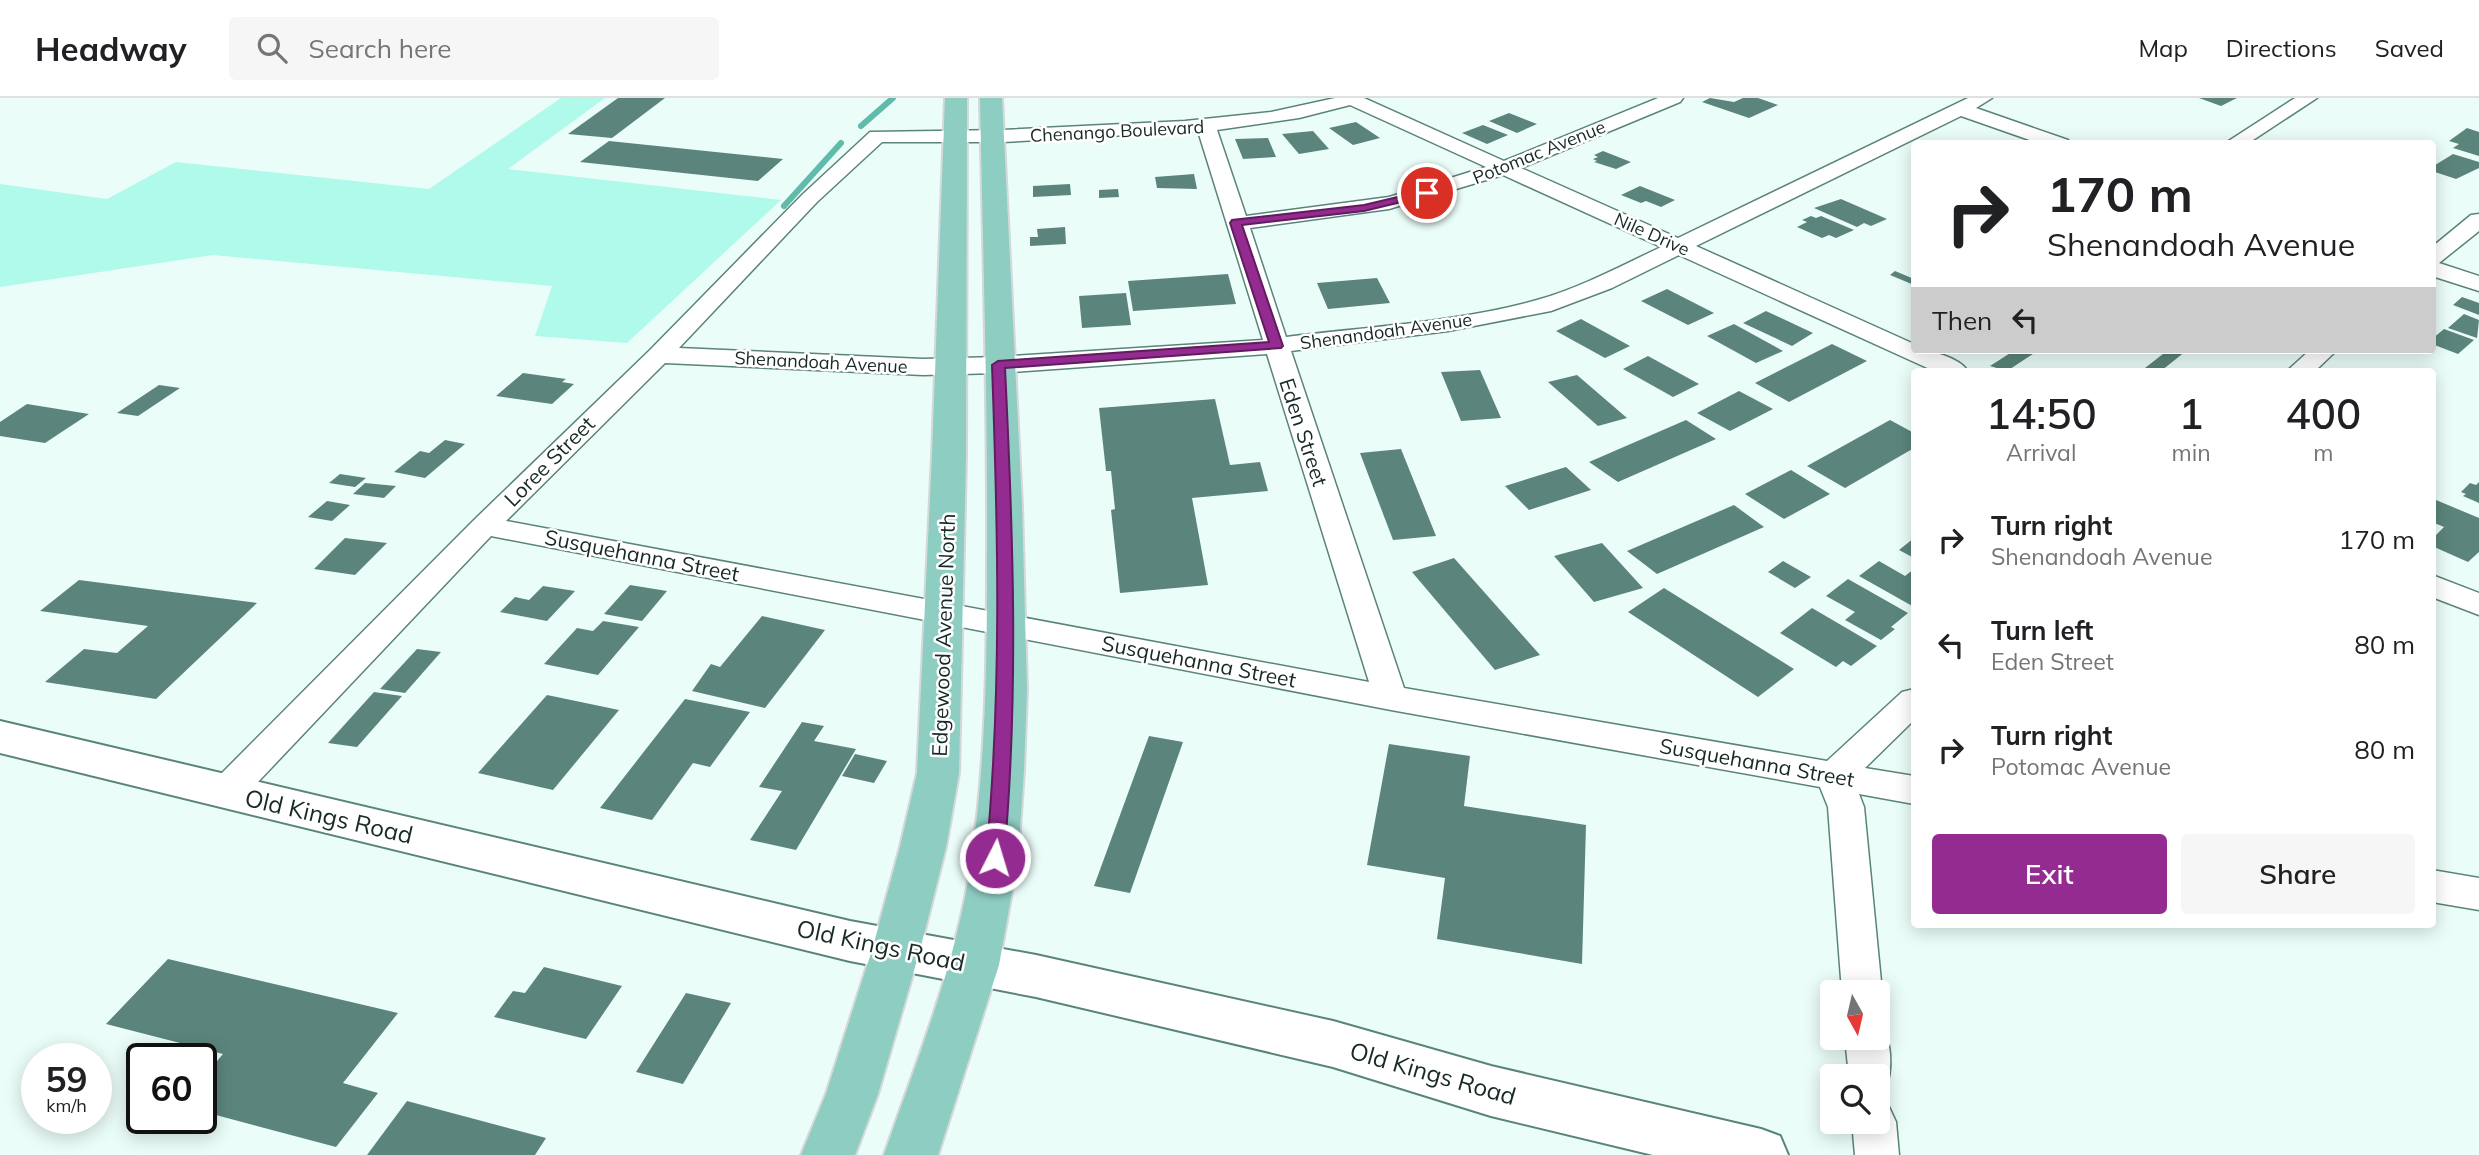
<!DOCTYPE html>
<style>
body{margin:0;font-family:Mulish,sans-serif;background:#f6f6f6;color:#202124;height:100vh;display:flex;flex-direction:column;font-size:26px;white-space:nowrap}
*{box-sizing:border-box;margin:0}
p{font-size:23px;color:#757577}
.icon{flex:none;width:38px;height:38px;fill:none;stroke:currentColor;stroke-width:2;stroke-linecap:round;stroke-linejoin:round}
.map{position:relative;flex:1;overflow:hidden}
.sheet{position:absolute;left:1911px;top:270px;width:525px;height:560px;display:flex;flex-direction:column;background:#fff;border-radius:7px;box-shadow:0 4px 18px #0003}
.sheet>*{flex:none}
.top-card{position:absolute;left:1911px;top:42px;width:525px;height:214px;border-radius:7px;box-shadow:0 4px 18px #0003;background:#fff;color:#202124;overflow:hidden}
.needle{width:46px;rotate:172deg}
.controls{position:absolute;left:1820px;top:882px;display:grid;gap:14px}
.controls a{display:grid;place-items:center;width:70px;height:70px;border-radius:7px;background:#fff;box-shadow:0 4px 18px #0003;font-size:35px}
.speed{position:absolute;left:21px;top:945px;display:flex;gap:14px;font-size:35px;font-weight:700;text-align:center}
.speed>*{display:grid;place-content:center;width:91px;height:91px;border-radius:50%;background:#fff;box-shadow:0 4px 18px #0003;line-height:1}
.speed small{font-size:18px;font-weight:400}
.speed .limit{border:4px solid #111;border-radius:10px;background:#fff;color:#111}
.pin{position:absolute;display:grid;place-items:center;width:60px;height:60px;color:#fff;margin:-30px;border:4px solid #fff;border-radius:50%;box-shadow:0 2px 7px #0007}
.me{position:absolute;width:77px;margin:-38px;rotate:5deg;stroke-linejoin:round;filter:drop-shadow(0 0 5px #0008)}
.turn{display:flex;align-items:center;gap:24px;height:147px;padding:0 21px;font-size:32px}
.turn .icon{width:91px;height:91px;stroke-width:2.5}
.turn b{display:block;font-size:49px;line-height:60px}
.then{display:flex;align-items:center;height:66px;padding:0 21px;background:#0003;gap:14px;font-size:26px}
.eta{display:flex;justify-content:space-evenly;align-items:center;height:119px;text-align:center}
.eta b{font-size:42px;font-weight:600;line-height:49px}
.primary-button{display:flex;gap:14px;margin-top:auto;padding:14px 21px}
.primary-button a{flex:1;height:80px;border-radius:7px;background:#942b90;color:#fff;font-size:28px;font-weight:600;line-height:80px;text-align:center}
.primary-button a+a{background:#f6f6f6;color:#202124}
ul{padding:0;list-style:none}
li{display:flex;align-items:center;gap:21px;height:105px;padding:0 21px}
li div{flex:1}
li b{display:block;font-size:26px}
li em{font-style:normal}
header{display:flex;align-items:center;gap:42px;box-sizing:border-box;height:98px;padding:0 35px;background:#fff;border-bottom:2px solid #e0e0e0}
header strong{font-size:33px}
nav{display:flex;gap:38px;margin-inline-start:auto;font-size:24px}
.search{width:490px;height:63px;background:#f6f6f6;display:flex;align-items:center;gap:18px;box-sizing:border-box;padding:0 24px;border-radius:7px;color:#757577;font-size:26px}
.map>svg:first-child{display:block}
.green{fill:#affaea}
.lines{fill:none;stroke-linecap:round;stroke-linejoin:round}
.stream{stroke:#60bbaa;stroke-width:6}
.building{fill:#5b857c}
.street-casing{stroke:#5a847b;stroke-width:3}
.secondary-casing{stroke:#5a847b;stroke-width:4}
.primary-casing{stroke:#d5d8d8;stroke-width:4}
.street{fill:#fff;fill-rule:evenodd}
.secondary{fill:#fff;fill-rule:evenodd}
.primary{fill:#8dcdc2;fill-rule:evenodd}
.route{fill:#942b90;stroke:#601c5e;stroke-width:2}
.labels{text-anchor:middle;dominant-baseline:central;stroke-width:5;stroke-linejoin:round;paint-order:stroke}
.far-street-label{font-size:18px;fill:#172925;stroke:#fff}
.street-label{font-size:21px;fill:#172925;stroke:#fff}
.near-street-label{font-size:24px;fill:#172925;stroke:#fff}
</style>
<header>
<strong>Headway</strong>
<div class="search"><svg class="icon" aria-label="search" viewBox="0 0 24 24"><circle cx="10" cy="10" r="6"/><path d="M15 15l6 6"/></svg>Search here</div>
<nav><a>Map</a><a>Directions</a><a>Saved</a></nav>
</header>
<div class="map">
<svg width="2479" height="1057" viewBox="0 0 2479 1057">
<rect width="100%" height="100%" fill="#ebfdf9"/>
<!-- green -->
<path class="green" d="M561,0H605L508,71L781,102L627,245L535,238L552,188L213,157L0,189V86L107,101L176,64L429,91Z"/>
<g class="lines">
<!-- stream -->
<g class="stream">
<path d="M861,28L893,0"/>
<path d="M784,108L841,45"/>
</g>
</g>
<!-- building -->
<g class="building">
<path d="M618,0H665L612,40L568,36Z"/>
<path d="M1710,0L1734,4L1743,0H1758L1778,7L1749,20L1702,4Z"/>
<path d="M2199,0H2237L2221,8Z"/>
<path d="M1509,15L1537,26L1517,35L1489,23Z"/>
<path d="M1356,24L1380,40L1353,47L1329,30Z"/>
<path d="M1483,27L1508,37L1487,46L1462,35Z"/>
<path d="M2467,30L2479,34V58L2453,50L2459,46L2449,43Z"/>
<path d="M1313,33L1329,51L1299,56L1282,36Z"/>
<path d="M1268,40L1276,59L1243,61L1235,41Z"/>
<path d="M609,43L783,61L758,83L580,64Z"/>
<path d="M1603,53L1631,64L1616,71L1594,64L1597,63L1593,61L1598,59L1594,57Z"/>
<path d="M2453,56L2479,64V70L2456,81L2432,73V69Z"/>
<path d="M1194,76L1197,91L1157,90L1155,79Z"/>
<path d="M1070,86L1071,97L1033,99V88Z"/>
<path d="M1640,88L1675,102L1661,109L1646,103L1641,105L1621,97Z"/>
<path d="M1118,91L1119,99L1099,100V92Z"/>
<path d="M1841,101L1887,121L1871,128L1864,125L1857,129L1814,110Z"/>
<path d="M1811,118L1816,120L1821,118L1854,132L1836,140L1829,137L1822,140L1797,129L1807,124L1802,122Z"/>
<path d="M1065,129L1066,146L1030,148V139H1038L1037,131Z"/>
<path d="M1895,173L1914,181V187L1890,177Z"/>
<path d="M1228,176L1236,206L1133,213L1128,183Z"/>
<path d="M1377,180L1390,205L1328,211L1317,185Z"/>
<path d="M1667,191L1714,215L1688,227L1641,203Z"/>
<path d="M1126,195L1131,227L1082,230L1079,198Z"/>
<path d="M2462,199L2479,205V217L2453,207Z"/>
<path d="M1766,213L1813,235L1792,248L1743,225Z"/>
<path d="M2464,216L2479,222L2477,240L2448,230Z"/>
<path d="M1581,221L1630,248L1605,260L1556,233Z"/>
<path d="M1734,226L1783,253L1756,265L1707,238Z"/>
<path d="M2444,231L2474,242L2458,256L2432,246V241Z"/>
<path d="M1832,246L1867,263L1789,304L1755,285Z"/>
<path d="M2015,252H2039L2007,273L1990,268Z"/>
<path d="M2168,252L2186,253L2161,273L2145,270Z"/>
<path d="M1648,258L1699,286L1673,299L1623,271Z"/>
<path d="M1480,272L1501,320L1461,323L1441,274Z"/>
<path d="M523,275L566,281L562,284L574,286L552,306L496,298Z"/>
<path d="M1577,277L1627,320L1598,328L1548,284Z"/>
<path d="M159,287L180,290L138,318L117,315Z"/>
<path d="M1739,293L1773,311L1730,333L1697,315Z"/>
<path d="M1215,301L1230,367L1260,364L1268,393L1192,400L1208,487L1120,495L1111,412L1115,411L1111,373H1106L1099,310Z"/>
<path d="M27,306L89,316L45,345L0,338V324Z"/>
<path d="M1686,322L1716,341L1618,384L1589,364Z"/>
<path d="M1890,322L1914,335V350L1845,390L1807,368Z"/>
<path d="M445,342L465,346L425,380L394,374L420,353L429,355Z"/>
<path d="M1401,351L1436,438L1393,442L1360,355Z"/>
<path d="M1566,369L1591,392L1529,412L1505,388Z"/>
<path d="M1791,372L1830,396L1784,421L1745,396Z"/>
<path d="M340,376L366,380L355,389L329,385Z"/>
<path d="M2479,384V405L2463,398L2466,396L2461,394L2470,385L2476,387Z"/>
<path d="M365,385L396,388L384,400L353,396Z"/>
<path d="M2436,402L2479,420V454L2468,464L2432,448V436L2436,437L2444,429L2432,424V405Z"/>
<path d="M327,403L350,407L332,423L308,419Z"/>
<path d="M1734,407L1764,429L1657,476L1627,453Z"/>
<path d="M345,440L387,445L355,477L314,471Z"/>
<path d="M1914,440V460L1899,452Z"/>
<path d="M1602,445L1643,490L1594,504L1554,458Z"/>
<path d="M1454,460L1540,557L1495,572L1412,474Z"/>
<path d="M1783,463L1811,479L1795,490L1768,474Z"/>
<path d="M1879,463L1905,478L1914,471V509L1859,478Z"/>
<path d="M1848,481L1908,515L1891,529L1895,531L1881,542L1845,522L1855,514L1826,498Z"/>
<path d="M79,482L257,505L156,601L45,584L84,551L117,555L148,528L40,513Z"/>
<path d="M630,487L667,493L642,523L604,516Z"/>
<path d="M543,488L575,493L547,523L500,514L515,499L529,502Z"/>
<path d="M1664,490L1794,571L1758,599L1628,514Z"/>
<path d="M1812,510L1877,548L1851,568L1843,563L1836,569L1780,535Z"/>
<path d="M762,518L825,532L765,610L692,593L711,566L720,569Z"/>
<path d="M603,523L639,529L598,577L544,566L577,530L593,533Z"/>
<path d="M417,551L441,554L405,595L380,591Z"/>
<path d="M374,594L402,598L357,649L328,645Z"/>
<path d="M547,597L619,612L553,692L478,675Z"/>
<path d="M685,601L750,614L710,669L693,665L652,722L600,710Z"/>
<path d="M802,624L824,628L814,643L856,651L796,752L750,742L782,693L759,689Z"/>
<path d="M1149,638L1183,644L1130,795L1094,788Z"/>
<path d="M1389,646L1470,658L1464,708L1586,727L1582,866L1437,841L1445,780L1367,767Z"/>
<path d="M855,656L887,663L874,685L842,678Z"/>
<path d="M168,861L398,915L343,985L378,995L336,1049L201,1013V982L223,956L106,926Z"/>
<path d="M544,869L622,888L586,941L494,919L513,893L525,895Z"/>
<path d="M686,895L731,905L683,986L636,974Z"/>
<path d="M407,1003L546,1040L535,1057H367Z"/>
</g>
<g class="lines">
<defs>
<g id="street">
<path d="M1335,0H1364L1504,63L1658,0H1683L1680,4L1521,70L1678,140L1968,0H1992L1976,10L2068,42L2070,46H2041L1961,18L1696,148L1914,246V252C1931,252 1958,259 1968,273H1934L1679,157L1612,190L1551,213L1448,233L1291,253L1404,590L1827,663L1902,594L1914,591V622L1865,670L1914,678V706L1859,696L1864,709L1882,894L1878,904V894H1842L1828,709L1820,689L1391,612L491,438L239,704L226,708L213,704L208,694L213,684L474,422L650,252L803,96L870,34L1003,32L1185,23L1271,14ZM1350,7L1486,69L1389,99L1246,118L1217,32L1299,20ZM1198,33L1263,242L998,259L923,261L679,250L817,104L882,44H1003ZM1503,77L1661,149C1621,168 1580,190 1537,202C1459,224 1367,229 1286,239L1250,130L1389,111ZM1267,256L1369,584L506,423L665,265L923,277L998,275Z"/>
<path d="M2295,0H2317L2247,46H2224Z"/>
<path d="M2479,116V133L2439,165L2479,178V193L2432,178V149L2471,117Z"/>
<path d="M2310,252H2337L2315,273H2287Z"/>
<path d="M2432,477L2479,495V517L2432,499Z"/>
<path d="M2432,772L2479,780V812L2432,804Z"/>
<path d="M1878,926C1893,939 1893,974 1885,992L1878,995V978H1849L1845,940H1878Z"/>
<path d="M1878,1005L1889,1009L1896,1024L1899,1057H1855L1852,1024H1878Z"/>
</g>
<path id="secondary" d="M0,623L850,823L1036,857L1333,923L1491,968L1761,1031L1780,1038L1788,1057H1653L1491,1018L1333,969L1036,899L850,863L0,655Z"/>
<g id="primary">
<path d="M945,0H967L966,358L959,675L946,749L920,852L878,996L855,1057H801L826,996L872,852L900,749L917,675L932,358Z"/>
<path d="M980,0H1002L1022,408L1027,592L1024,672L1018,760L999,867L938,1057H884C918,959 958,862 972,758C986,660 987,562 987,463C988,309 983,154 980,0Z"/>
</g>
</defs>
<!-- street casing -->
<use href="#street" class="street-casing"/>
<!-- secondary casing -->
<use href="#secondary" class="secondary-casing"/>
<!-- primary casing -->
<use href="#primary" class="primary-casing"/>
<!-- street -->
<use href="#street" class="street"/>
<!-- secondary -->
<use href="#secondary" class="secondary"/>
<!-- primary -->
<use href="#primary" class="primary"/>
</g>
<!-- route -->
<path class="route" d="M1427,92L1432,95L1431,97L1364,113L1242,127L1283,248L1281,250L1005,270C1013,434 1019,596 1004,760L1002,765L995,767L988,765L986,760C1002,595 998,432 992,267L998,263L1269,244L1230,125L1232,122L1364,107Z"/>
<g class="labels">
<!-- far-street labels -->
<g class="far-street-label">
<text transform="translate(1117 33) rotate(-3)">Chenango Boulevard</text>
<text transform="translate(1539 54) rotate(-22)">Potomac Avenue</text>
<text transform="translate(1652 136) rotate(24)">Nile Drive</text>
<text transform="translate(1386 233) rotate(-8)">Shenandoah Avenue</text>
<text transform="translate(821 264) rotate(3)">Shenandoah Avenue</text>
</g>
<!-- street labels -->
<g class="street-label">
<text transform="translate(1304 334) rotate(72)">Eden Street</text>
<text transform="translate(549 363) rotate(-45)">Loree Street</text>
<text transform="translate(642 457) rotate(11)">Susquehanna Street</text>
<text transform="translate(943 537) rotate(-88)">Edgewood Avenue North</text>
<text transform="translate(1199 563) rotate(11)">Susquehanna Street</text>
<text transform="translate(1757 664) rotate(10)">Susquehanna Street</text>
</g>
<!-- near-street labels -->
<g class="near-street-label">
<text transform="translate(329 718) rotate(13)">Old Kings Road</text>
<text transform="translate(881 847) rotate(12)">Old Kings Road</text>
<text transform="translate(1433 975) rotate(16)">Old Kings Road</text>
</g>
</g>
</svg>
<div class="controls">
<a><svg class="needle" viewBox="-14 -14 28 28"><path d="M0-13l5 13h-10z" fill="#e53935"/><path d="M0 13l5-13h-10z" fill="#757577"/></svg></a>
<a><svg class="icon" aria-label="search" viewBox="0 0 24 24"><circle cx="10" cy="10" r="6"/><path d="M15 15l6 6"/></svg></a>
</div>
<div class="speed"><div>59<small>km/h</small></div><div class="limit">60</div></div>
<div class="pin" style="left:1427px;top:95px;background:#d93025"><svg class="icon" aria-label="arrive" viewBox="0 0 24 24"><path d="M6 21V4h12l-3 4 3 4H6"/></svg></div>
<svg class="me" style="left:995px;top:760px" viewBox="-20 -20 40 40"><circle r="17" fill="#942b90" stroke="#fff" stroke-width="3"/><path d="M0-11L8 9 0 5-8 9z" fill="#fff"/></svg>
<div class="top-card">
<div class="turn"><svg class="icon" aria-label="right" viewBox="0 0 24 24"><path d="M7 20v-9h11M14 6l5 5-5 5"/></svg><div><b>170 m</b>Shenandoah Avenue</div></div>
<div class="then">Then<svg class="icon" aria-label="left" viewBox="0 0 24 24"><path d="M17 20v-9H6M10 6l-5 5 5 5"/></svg></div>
</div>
<section class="sheet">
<div class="eta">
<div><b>14:50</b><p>Arrival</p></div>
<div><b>1</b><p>min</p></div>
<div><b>400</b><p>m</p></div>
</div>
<ul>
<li><svg class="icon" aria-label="right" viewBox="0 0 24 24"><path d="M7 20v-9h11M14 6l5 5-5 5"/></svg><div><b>Turn right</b><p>Shenandoah Avenue</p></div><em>170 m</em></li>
<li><svg class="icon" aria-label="left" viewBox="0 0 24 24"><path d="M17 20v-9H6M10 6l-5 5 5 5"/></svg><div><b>Turn left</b><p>Eden Street</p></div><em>80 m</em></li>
<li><svg class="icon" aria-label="right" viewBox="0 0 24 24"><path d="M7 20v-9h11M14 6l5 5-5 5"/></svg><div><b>Turn right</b><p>Potomac Avenue</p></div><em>80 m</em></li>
</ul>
<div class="primary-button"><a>Exit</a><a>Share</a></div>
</section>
</div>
